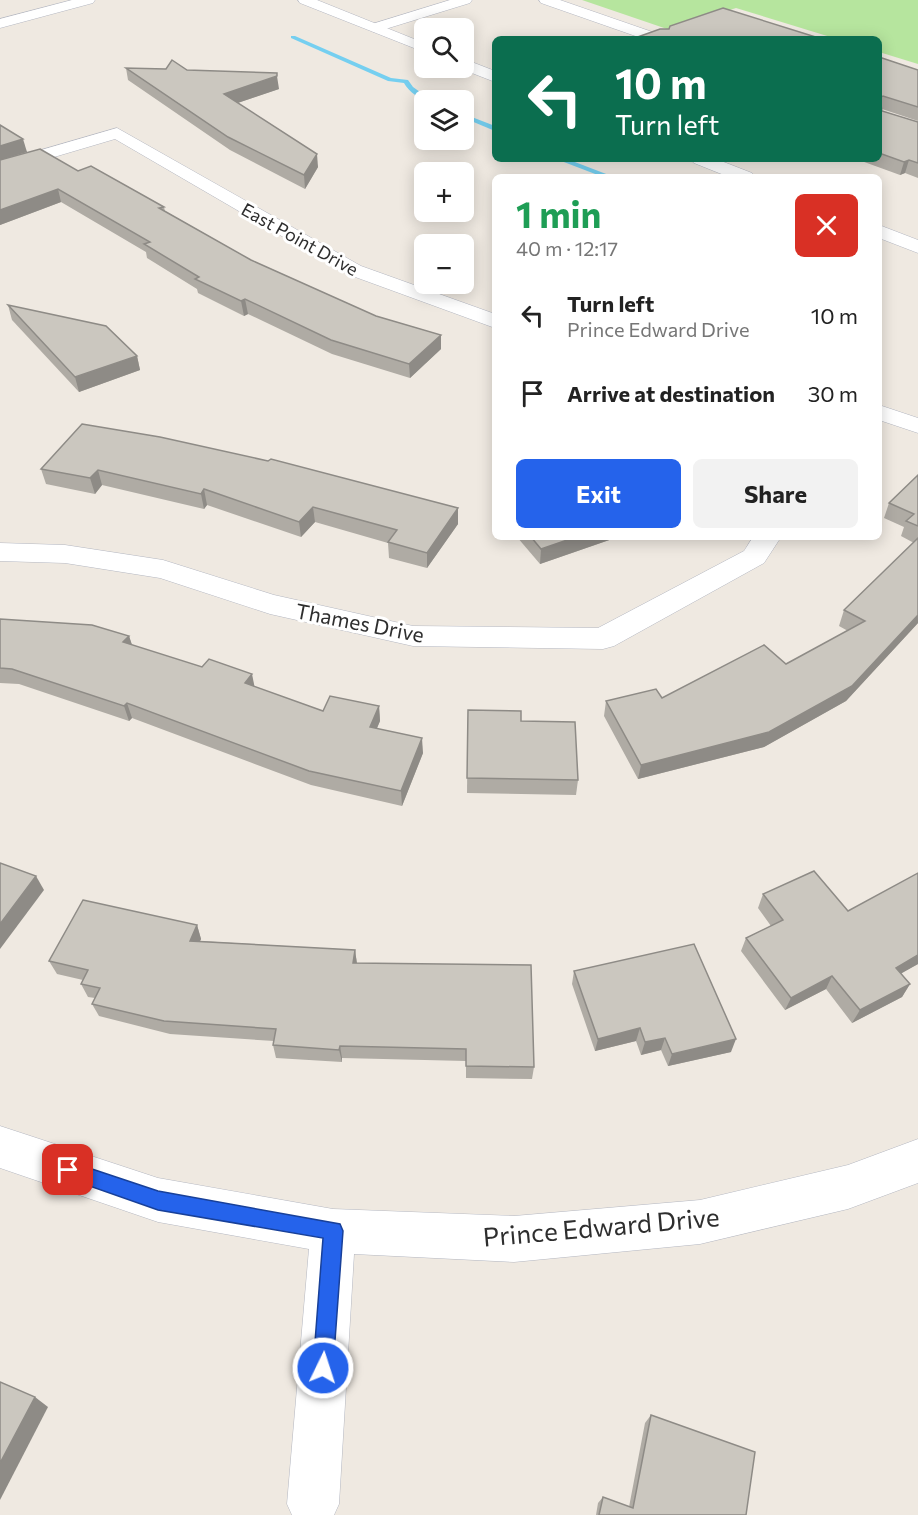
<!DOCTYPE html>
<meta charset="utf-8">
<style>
body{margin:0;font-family:Commissioner,sans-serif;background:#f2f2f2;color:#222;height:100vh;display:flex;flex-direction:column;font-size:22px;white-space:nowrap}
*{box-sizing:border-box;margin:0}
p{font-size:20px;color:#767676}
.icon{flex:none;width:33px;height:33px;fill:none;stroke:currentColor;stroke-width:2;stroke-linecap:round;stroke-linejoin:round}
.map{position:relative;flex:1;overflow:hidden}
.side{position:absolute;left:492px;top:174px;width:390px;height:366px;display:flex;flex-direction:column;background:#fff;border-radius:9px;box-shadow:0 3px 15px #0003}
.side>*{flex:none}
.banner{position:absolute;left:492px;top:36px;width:390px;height:126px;border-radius:9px;box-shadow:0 3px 15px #0003;background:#0b6e4f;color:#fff;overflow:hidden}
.fabs{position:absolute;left:414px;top:18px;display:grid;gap:12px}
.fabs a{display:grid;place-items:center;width:60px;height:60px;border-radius:9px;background:#fff;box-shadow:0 3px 15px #0003;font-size:30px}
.pin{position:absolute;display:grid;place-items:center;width:51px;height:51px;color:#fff;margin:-26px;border-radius:12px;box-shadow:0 3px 9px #0006}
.me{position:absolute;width:66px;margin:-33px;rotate:4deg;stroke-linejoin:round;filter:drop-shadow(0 0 4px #0008)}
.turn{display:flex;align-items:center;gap:21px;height:126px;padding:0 24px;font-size:27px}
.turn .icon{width:78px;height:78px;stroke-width:2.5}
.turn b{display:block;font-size:42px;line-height:51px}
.round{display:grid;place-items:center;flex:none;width:63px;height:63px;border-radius:9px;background:#f2f2f2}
.head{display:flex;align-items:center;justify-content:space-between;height:102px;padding:0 24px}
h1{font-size:36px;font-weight:700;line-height:45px;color:#1e9e55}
.cta{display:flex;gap:12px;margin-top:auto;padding:12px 24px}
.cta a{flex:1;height:69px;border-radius:9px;background:#2563eb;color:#fff;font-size:24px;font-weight:700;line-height:69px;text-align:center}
.cta a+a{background:#f2f2f2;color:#222}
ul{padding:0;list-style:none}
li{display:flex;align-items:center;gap:18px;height:78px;padding:0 24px}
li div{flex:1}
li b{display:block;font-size:22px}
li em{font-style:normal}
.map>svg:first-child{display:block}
.green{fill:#b6e59e}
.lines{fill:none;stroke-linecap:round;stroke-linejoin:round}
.stream{fill:#75cff0;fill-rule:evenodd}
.street-casing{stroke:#b4b7c1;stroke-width:1}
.secondary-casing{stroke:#b4b7c1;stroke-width:1}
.street{fill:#fff;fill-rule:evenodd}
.secondary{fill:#fff;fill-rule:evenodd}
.wall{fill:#afaba4}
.shaded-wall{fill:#8e8b86}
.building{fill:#cbc7bf;stroke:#8e8b86;stroke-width:1.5}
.route{fill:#2563eb;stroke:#184099;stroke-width:1.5}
.labels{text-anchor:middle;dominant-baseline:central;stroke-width:6;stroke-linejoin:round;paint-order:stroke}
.far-street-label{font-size:18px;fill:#2e2e2e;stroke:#fff}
.street-label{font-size:21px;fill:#2e2e2e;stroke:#fff}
.near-street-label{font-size:26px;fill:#2e2e2e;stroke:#fff}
</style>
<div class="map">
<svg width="918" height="1515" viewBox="0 0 918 1515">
<rect width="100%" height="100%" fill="#efe9e1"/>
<!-- green -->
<path class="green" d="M582,0H918V64L879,52V39H837L736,8L670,30Z"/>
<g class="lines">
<!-- stream -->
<g class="stream">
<path d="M291,36H295L391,78L408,80L413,87L431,100C421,101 409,92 404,83L388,81L291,38Z"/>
<path d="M464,114L495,126V131L464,118Z"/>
<path d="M556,159H567L614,177H603Z"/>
</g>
<defs>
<g id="street">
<path d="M72,0H95L93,3L0,28V19Z"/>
<path d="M450,0H472L470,3L379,31L374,32L367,28L369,25Z"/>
<path d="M539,0H560L664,36L667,39H644L541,3Z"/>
<path d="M117,128L361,266L495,314V328L347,274L115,139L0,173V162Z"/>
<path d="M879,405L918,418V433L879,420Z"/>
<path d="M753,537H781L764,563L614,646L603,649L413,646L270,614L160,578L65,563L0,561V543L65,545L163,560L274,595L413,626L598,628L744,551Z"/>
<path d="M0,1126L158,1178L333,1209L514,1216L700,1200L848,1165L918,1139V1183L848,1209L700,1244L514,1262L354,1254L339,1504L334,1515H292L287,1504L309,1249L158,1222L0,1168Z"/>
</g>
<g id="secondary">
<path d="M298,0H317L424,43V52L300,3Z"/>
<path d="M464,59L495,71V82L459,68H464Z"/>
<path d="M691,159H716L752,173L754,177H729L694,163Z"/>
<path d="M879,225L918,240V253L879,238Z"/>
</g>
</defs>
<!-- street casing -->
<use href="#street" class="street-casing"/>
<!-- secondary casing -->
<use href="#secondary" class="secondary-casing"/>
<!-- street -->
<use href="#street" class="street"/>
<!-- secondary -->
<use href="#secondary" class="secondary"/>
</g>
<!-- wall -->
<g class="wall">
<path d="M879,57L918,70V121L882,109V111L918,122V178L905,173L900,175L856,159H879Z"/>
<path d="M126,68L187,70L279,89L237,103L318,167L305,189L230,150L128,80Z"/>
<path d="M0,125L27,152L4,159L78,171L164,207L165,211L251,260L376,316L441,335V349L410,378L332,354L248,314L244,316L198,293L197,289L147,258L146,252L61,202L0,225Z"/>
<path d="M8,305L137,356L140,370L79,392L12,320Z"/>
<path d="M82,424L458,508V524L427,568L389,558L388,543L315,522L301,537L207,505L204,509L102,485L95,494L46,484L41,469Z"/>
<path d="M918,475V623L846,701L764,747L638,779L604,716L606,701L662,698L786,664L848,631L839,626L844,610L914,543L901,536L904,527L884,518L889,503Z"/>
<path d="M517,537H615V538L540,564Z"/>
<path d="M0,619L129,636L132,645L323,711L379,706L380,721L377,728L423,753L402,806L311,785L132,718L129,721L19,684L0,683Z"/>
<path d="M468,710L521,721L578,780L576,795L467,793Z"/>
<path d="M763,894L848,911L918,964L901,973L910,984L902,997L852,1023L826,989L785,1010L741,951L746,938L771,926L758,908Z"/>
<path d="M197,925L201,939L200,941L355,950L357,964L534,1067L532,1079L466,1078V1061L342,1058V1062L276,1058L273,1045L274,1041L170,1034L99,1016L92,1004L95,998L88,997L81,984L83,980L57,974L49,961Z"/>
<path d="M574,971L731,1052L668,1066L661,1050L641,1055L636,1041L595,1051L572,984Z"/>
<path d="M651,1415L746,1515H596L598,1503L603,1497L629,1507L645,1423Z"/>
</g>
<!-- shaded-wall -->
<g class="shaded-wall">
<path d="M277,76L279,89L226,107L224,94Z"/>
<path d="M23,139L27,152L0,160V146Z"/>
<path d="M317,154L318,167L305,189L304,175Z"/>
<path d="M909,160L905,173L900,175L904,162Z"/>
<path d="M58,189L61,202L0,225V210Z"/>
<path d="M245,299L248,314L244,316L241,301Z"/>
<path d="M441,335V349L410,378L409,364Z"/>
<path d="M137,356L140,370L79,392L75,377Z"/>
<path d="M98,470L102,485L95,494L90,478Z"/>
<path d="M204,489L207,505L204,509L201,494Z"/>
<path d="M313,507L315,522L301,537L299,522Z"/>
<path d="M458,508V524L427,568V553Z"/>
<path d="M576,537H615V538L540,564L541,549Z"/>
<path d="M918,615V623L846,701L764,747L638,779L641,765Z"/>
<path d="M129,636L134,651L123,642Z"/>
<path d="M252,674L255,689L245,683Z"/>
<path d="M127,703L132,718L129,721L124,706Z"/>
<path d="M379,706L380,721L371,742L370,727Z"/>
<path d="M422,738L423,753L402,806L401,791Z"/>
<path d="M36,876L44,890L0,949V924Z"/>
<path d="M197,925L201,939L194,954L190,941Z"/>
<path d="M355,950L357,964L353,963Z"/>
<path d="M918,955V964L888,981L896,968Z"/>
<path d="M832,976L826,989L785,1010L791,998Z"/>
<path d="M910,984L902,997L852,1023L860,1010Z"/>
<path d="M640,1028L636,1041L595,1051L598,1039Z"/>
<path d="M665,1038L661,1050L641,1055L645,1042Z"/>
<path d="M736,1039L731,1052L668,1066L672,1054Z"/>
<path d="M340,1046L342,1058V1062L339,1050Z"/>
<path d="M35,1397L48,1407L0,1500V1463Z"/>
</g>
<!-- building -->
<g class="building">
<path d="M723,8L822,39H632L660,29H669L670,26Z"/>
<path d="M879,57L918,70V107L883,96L880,98L882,111L918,122V163L909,160L904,162L879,153Z"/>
<path d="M172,60L187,70L277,73V76L224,94L317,154L304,175L228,137L126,68L166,69Z"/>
<path d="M0,125L23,139L0,146Z"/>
<path d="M40,149L78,171L91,166L164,207L159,208L251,260L376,316L441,335L409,364L331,340L245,299L241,301L195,279L199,277L144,244L150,242L58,189L0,210V160Z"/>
<path d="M8,305L106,326L137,356L75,377Z"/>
<path d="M82,424L160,437L268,461L271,459L458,508L427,553L388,542L397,530L313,507L299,522L204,489L201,494L98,470L90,478L41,469Z"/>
<path d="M918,475V526L906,521L914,514L889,503Z"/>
<path d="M531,537H576L541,549Z"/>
<path d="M918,538V615L852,686L769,732L641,765L606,701L656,689L662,698L764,645L786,664L865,621L844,610Z"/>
<path d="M0,619L92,625L129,636L123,642L202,667L209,659L252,674L245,683L323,711L330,696L379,706L370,727L422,738L401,791L309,771L127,703L124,706L12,669L0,668Z"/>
<path d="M468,710L521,711V721L575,722L578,780L467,778Z"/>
<path d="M0,863L36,876L0,924Z"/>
<path d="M814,871L848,911L918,873V955L896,968L910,984L860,1010L832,976L791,998L746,938L783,920L763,894Z"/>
<path d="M83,900L197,925L190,941L355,950L353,963L531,965L534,1067L466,1066V1049L340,1046L339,1050L273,1045L276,1029L164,1021L92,1004L100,988L81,984L88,970L49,961Z"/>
<path d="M694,944L736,1039L672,1054L665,1038L645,1042L640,1028L598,1039L574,971Z"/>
<path d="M0,1382L35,1397L0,1463Z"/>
<path d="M651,1415L755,1452L746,1515H599L603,1497L633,1508Z"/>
</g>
<!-- route -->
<path class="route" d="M68,1161L158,1191L340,1224L343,1231L333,1368L330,1375L323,1378L316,1375L313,1368L323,1238L158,1210L61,1176L59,1170L61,1164Z"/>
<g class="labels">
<!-- far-street labels -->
<g class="far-street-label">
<text transform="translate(300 239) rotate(29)">East Point Drive</text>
</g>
<!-- street labels -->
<g class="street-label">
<text transform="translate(360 622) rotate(11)">Thames Drive</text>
</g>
<!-- near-street labels -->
<g class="near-street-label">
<text transform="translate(601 1226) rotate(-5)">Prince Edward Drive</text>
</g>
</g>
</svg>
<div class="fabs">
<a><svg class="icon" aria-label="search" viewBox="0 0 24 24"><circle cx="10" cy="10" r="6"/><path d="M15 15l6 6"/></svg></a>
<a><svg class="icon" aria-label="layers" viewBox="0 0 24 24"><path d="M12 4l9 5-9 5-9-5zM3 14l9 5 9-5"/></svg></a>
<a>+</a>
<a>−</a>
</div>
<div class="pin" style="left:68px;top:1170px;background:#d93025"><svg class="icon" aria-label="arrive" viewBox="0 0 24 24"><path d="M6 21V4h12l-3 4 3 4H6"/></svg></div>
<svg class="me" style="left:323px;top:1368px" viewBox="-20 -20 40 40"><circle r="17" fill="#2563eb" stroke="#fff" stroke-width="3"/><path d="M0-11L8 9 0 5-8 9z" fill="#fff"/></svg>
<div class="banner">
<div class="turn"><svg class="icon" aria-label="left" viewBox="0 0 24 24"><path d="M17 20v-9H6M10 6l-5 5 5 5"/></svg><div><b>10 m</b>Turn left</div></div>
</div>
<section class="side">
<div class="head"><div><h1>1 min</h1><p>40 m · 12:17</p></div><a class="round" style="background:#d93025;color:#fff"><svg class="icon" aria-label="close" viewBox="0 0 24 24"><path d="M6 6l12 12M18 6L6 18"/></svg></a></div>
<ul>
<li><svg class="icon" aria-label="left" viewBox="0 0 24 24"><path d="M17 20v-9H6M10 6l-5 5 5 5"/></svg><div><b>Turn left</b><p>Prince Edward Drive</p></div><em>10 m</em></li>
<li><svg class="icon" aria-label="arrive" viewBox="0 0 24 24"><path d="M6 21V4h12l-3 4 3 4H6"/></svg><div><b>Arrive at destination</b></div><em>30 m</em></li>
</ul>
<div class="cta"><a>Exit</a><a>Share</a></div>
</section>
</div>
